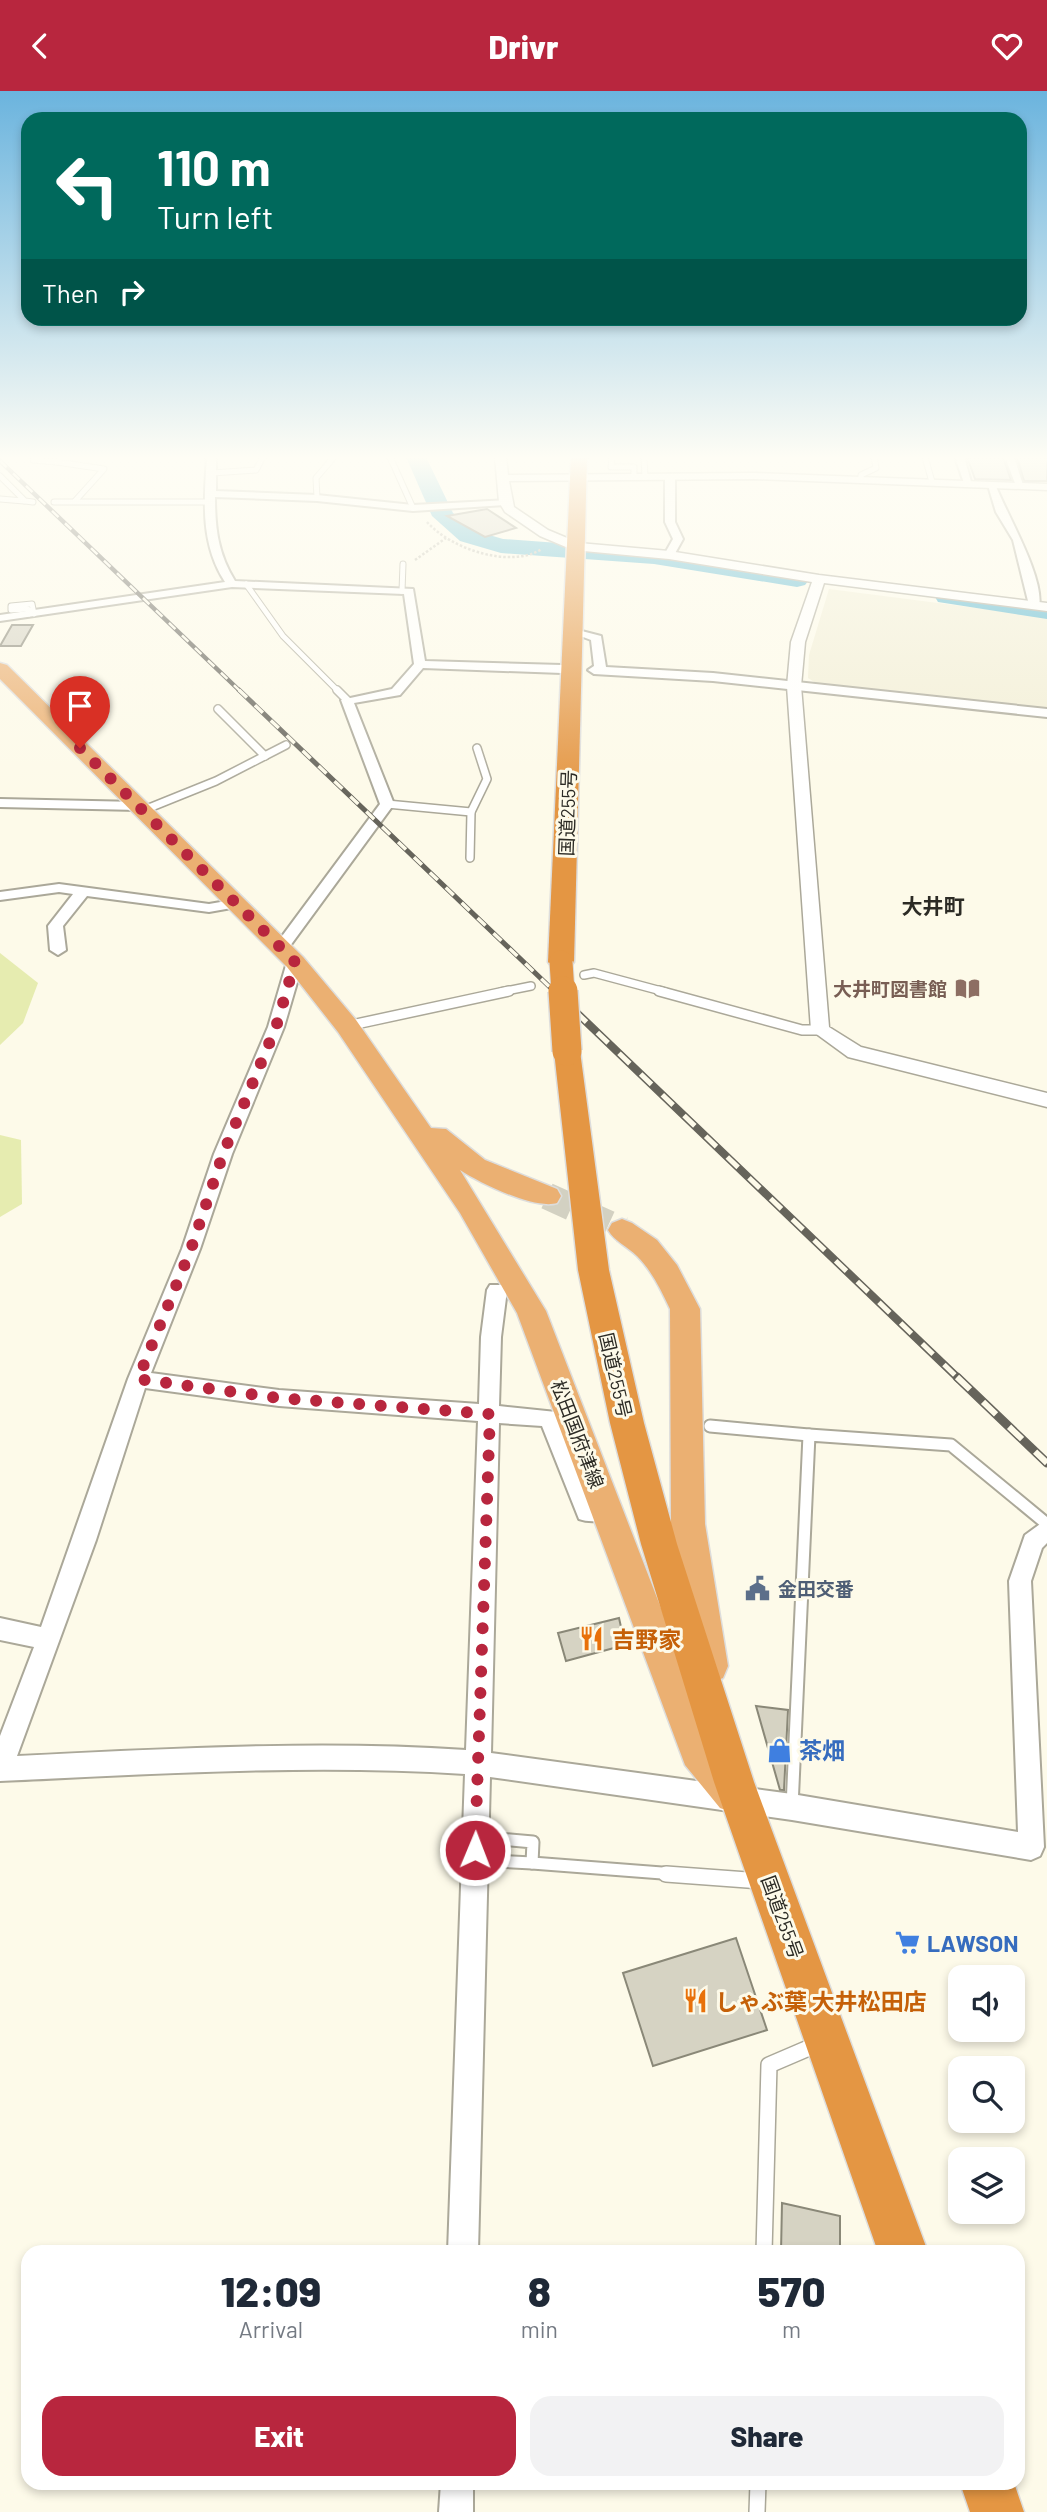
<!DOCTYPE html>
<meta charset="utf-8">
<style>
body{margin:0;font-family:Barlow,"Noto Sans JP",sans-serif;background:#f2f2f3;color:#1f2937;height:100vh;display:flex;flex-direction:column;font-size:26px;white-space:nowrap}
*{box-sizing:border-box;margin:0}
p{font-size:23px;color:#747a83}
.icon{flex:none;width:38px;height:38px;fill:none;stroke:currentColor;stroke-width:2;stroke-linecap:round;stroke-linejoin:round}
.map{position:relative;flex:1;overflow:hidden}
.sheet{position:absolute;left:21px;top:2154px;width:1004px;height:245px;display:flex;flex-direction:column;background:#fff;border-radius:21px;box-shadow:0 4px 10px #0003}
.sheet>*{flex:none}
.banner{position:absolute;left:21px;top:21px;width:1006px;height:214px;border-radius:21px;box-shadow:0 4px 10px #0003;background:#00695c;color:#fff;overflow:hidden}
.tools{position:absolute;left:948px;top:1874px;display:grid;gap:14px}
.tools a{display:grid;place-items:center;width:77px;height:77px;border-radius:14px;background:#fff;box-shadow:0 4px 10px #0003;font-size:35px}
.pin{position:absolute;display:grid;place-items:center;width:60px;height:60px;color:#fff;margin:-72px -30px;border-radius:50% 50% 50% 0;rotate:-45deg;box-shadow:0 0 7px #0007}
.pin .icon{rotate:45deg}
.me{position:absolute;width:77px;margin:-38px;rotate:1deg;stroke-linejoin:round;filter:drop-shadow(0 0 5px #0008)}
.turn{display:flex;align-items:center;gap:24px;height:147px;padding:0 21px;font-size:32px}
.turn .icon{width:91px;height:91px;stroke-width:2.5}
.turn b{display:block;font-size:49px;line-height:60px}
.then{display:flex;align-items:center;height:66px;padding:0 21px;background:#0003;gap:14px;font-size:26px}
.eta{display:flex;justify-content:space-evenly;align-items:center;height:119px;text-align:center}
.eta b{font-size:42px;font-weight:800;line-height:49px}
.primary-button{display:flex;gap:14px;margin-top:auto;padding:14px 21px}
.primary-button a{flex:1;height:80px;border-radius:21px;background:#b8263e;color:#fff;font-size:28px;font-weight:800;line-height:80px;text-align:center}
.primary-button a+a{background:#f2f2f3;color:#1f2937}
header{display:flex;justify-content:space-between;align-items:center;height:91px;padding:0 21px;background:#b8263e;color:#fff;font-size:32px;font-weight:800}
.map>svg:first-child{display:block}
.built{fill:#f2eed5}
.green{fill:#e6ecb0}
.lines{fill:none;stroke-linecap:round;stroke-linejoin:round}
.river{fill:#51b3ce;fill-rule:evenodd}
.building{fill:#d6d3c3;stroke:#8a8878;stroke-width:2}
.primary-tunnel{stroke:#d3d1c2;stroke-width:27;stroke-dasharray:27 14;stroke-linecap:butt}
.service-far4-casing{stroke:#aba899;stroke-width:7}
.service-far3-casing{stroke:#aba899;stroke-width:10}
.service-far2-casing{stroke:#aba899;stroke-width:12}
.service-far1-casing{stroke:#aba899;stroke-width:15}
.service-casing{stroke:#aba899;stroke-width:18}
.minor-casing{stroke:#aba899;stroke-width:4}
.tertiary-casing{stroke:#aba899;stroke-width:3}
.primary-casing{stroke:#dddddc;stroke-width:3}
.trunk-casing{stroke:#dddddc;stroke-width:3}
.path{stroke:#bdbaad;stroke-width:2.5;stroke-dasharray:2.5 2;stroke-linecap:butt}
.service-far4{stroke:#fff;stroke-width:5}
.service-far3{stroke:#fff;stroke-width:7}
.service-far2{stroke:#fff;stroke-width:9}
.service-far1{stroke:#fff;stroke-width:11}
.service{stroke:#fff;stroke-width:15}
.minor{fill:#fff;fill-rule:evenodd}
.tertiary{fill:#fff;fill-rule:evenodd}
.primary{fill:#ebb072;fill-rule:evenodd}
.trunk{fill:#e49643;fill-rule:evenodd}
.rail-far3-casing{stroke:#66645b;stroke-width:4.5}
.rail-far2-casing{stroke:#66645b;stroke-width:5}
.rail-far1-casing{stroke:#66645b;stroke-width:8}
.rail-casing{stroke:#66645b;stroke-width:9}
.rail-far3{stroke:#fdfae9;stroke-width:2.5;stroke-dasharray:9;stroke-linecap:butt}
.rail-far2{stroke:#fdfae9;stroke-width:3.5;stroke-dasharray:11;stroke-linecap:butt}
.rail-far1{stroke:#fdfae9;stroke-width:5;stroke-dasharray:15;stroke-linecap:butt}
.rail{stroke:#fdfae9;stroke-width:6;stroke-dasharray:18;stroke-linecap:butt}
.trunk-bridge-far1-casing{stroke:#dddddc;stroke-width:25;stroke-linecap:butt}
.trunk-bridge-casing{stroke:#dddddc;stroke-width:32;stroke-linecap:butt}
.trunk-bridge-far1{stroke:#e49643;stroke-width:23}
.trunk-bridge{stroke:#e49643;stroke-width:29}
.route{stroke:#b8263e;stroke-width:12;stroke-dasharray:0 21.6}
.labels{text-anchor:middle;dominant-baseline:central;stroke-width:6;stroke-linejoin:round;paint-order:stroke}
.street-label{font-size:19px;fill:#2c2b25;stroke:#fdfae9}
.education-label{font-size:19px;font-weight:bold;fill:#785e54;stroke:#fdfae9;text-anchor:end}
.service-label{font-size:19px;font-weight:bold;fill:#4e5e75;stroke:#fdfae9;text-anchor:start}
.far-district-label{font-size:21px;font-weight:bold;fill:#2c2b25;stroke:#fdfae9}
.near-food-label{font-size:23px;font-weight:bold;fill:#c56008;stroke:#fdfae9;text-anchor:start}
.near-shop-label{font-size:23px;font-weight:bold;fill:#366cbe;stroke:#fdfae9;text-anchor:start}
</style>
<header><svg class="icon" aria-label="back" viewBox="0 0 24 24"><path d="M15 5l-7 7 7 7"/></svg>Drivr<svg class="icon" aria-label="heart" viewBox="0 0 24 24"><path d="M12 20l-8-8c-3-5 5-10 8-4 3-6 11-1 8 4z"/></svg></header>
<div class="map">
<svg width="1047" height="2421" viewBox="0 0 1047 2421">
<rect width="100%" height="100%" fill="#fdfae9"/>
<!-- built -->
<path class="built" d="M829,498L1047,526V619L819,594L808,587L809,564Z"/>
<!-- green -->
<g class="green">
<path d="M0,862L38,892L23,932L0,954Z"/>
<path d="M0,1044L21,1049L22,1113L0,1126Z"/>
</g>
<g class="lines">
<!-- river -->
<g class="river">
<path d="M406,366H426L453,422L476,440L503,448L654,459L797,482L805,484L809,489L805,494L797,496L654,473L501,462L460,450L432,425Z"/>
<path d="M947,499L1047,514V528L938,511L935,506L938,501Z"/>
</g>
</g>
<!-- building -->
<g class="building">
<path d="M967,366H1003L1011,389L975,388Z"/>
<path d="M1017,366H1047V390H1024Z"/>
<path d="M487,418L516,437L485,446L447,425Z"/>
<path d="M12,534H33L21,555H0Z"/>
<path d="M619,1527L625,1554L566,1570L558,1542Z"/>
<path d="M756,1615L788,1619L784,1699H780Z"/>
<path d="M736,1847L767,1939L653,1975L623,1882Z"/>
<path d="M782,2112L840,2125V2161H781Z"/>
</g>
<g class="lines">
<!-- primary-tunnel -->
<path class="primary-tunnel" d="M547,1105L622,1139"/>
<defs>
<g id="service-far4">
<path d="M390,366L413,417"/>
<path d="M612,366L611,376H634V386"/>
<path d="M644,366L645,386"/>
<path d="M925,366L932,391"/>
<path d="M33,369L57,371L60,368"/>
<path d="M57,371L104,378L75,410"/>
<path d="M212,382L256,379L263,366"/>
<path d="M0,385L25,410L33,411"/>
<path d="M861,388V384L876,377L874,366"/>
<path d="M317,407L316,387L334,366"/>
<path d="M0,408L24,410"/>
<path d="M54,411H211"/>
<path d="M246,493L283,545L339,601"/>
<path d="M402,500L403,473"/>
<path d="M29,523L28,518L11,519V515L32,513L34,523"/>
</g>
<g id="service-far3">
<path d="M337,599L347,609"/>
<path d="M218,618L265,665"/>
<path d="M387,713L471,721"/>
<path d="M144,719L216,690L286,654"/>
<path d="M470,767L471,721L487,688L477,657"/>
<path d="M584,884L594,882L665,901"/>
<path d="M501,901L531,895"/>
</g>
<g id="service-far2">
<path d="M659,900L802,939H821"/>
<path d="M347,935L509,900"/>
</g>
<g id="service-far1">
<path d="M710,1335L809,1344"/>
<path d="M792,1716L809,1344L951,1354L1047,1433"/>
<path d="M476,1746L533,1751L532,1772L478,1769"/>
<path d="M532,1772L688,1784"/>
</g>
<g id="service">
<path d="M666,1783L761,1790"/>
<path d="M764,2161L769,1974L818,1953"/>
<path d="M757,2421L758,2392"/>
</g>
<g id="minor">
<path d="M207,366H216V400L317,404L413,414L509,409V413L505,414L413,420L317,410L215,406C215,437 218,463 235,490L413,498L425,570L562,574L568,578L562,582L423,577L400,604L354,612L394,713L287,859L282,861L274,856L380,713L341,609L392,598L414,573L404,503L232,496L0,530V524L225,491C200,453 204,409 207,366Z"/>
<path d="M955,366H964L972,394L964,392Z"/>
<path d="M1005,366H1014L1024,397L1016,395Z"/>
<path d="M670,383L675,386V431L683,448L673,466L669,467L664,464L673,448L665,431V386Z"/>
<path d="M987,391L995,393C1006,422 1045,487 1039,516L1029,514L1013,449L996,421Z"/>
<path d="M570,537L601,545L606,576L713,582L1047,618V626L713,590L594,583L588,579L594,575L591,549L570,541Z"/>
<path d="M0,708L138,711L145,715L138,719L0,716Z"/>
<path d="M59,793L209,813L238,808L245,812L243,815L209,821L87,805L63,835L66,859L58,864L50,859L48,835L73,803L59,801L0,809V801Z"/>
<path d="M295,866L303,871L284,936L232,1063L200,1158L151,1282L279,1299L479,1313L481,1246L487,1199L490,1194H504L507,1199L501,1246L499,1315L566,1322L569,1328L563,1335L594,1411L614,1412L617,1419L614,1426C603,1430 590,1432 579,1428L542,1335L499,1332L491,1662L792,1703L1018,1741L1009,1490L1025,1444L1047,1428V1452L1042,1457L1031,1490L1044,1756L1040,1765L1031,1769L792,1729L490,1686L478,2161H448L465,1683C310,1673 155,1683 0,1690V1645L34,1556L0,1549V1527L41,1536L128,1288L182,1158L214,1063L268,936L287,871ZM145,1297L279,1315L478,1330L466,1659C316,1649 167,1658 17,1665L96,1449Z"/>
<path d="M441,2392H473V2421H439Z"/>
</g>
<path id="tertiary" d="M495,366H506L508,384L754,382L1047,393V399L754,388L509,390L514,416L548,439L579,452L669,460L819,484L1047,512V520L824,492L805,551L801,595L829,936L861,956L1047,1002V1016L848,966L811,939L787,595L791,551L812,491L669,468L573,459L540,445L505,421L499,411Z"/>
<g id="primary">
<path d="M0,572L7,574L303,866L356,929L431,1037L446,1038L485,1069L557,1098L561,1105L557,1112C535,1119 480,1092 460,1079L546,1220L712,1649L748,1689L753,1703L748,1717L734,1722L720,1717L685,1674L517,1222L460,1122L338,941L287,876L0,588Z"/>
<path d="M622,1128L632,1132L657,1149L677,1174L700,1218L705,1433L728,1575L723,1587L710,1592L697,1587L692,1575L671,1433L670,1218C661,1199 652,1180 637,1165C627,1155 615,1151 608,1139L612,1132Z"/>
</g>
<g id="trunk">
<path d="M571,366H587L574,871L570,876H552L548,871Z"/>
<path d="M567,951L576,954L580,960L609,1179L644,1332L677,1453L754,1691L928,2161H878L714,1691L641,1453L610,1332L578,1179L554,960L558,954Z"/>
<path d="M960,2392H1014L1024,2421H970Z"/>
</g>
</defs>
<!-- service-far4 casing -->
<use href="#service-far4" class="service-far4-casing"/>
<!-- service-far3 casing -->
<use href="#service-far3" class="service-far3-casing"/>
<!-- service-far2 casing -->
<use href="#service-far2" class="service-far2-casing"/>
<!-- service-far1 casing -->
<use href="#service-far1" class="service-far1-casing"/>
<!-- service casing -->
<use href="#service" class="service-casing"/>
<!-- minor casing -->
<use href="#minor" class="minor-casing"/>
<!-- tertiary casing -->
<use href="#tertiary" class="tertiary-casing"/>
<!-- primary casing -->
<use href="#primary" class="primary-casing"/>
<!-- trunk casing -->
<use href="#trunk" class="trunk-casing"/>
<!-- path -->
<g class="path">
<path d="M427,431C451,458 510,478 542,458"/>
<path d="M415,469L446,447"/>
</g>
<!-- service-far4 -->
<use href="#service-far4" class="service-far4"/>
<!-- service-far3 -->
<use href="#service-far3" class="service-far3"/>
<!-- service-far2 -->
<use href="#service-far2" class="service-far2"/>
<!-- service-far1 -->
<use href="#service-far1" class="service-far1"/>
<!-- service -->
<use href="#service" class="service"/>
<!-- minor -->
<use href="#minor" class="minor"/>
<!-- tertiary -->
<use href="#tertiary" class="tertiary"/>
<!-- primary -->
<use href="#primary" class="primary"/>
<!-- trunk -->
<use href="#trunk" class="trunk"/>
<defs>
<path id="rail-far3" d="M0,370L241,601"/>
<path id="rail-far2" d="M239,599L555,901"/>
<path id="rail-far1" d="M554,900L959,1288"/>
<path id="rail" d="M957,1286L1047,1372"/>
</defs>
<!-- rail-far3 casing -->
<use href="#rail-far3" class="rail-far3-casing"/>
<!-- rail-far2 casing -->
<use href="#rail-far2" class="rail-far2-casing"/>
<!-- rail-far1 casing -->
<use href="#rail-far1" class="rail-far1-casing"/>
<!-- rail casing -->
<use href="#rail" class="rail-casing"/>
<!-- rail-far3 -->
<use href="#rail-far3" class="rail-far3"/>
<!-- rail-far2 -->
<use href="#rail-far2" class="rail-far2"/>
<!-- rail-far1 -->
<use href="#rail-far1" class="rail-far1"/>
<!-- rail -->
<use href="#rail" class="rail"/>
<defs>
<path id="trunk-bridge-far1" d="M561,871L563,901"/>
<path id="trunk-bridge" d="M563,900L567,960"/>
</defs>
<!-- trunk-bridge-far1 casing -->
<use href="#trunk-bridge-far1" class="trunk-bridge-far1-casing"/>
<!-- trunk-bridge casing -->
<use href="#trunk-bridge" class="trunk-bridge-casing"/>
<!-- trunk-bridge-far1 -->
<use href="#trunk-bridge-far1" class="trunk-bridge-far1"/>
<!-- trunk-bridge -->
<use href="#trunk-bridge" class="trunk-bridge"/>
</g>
<!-- sky -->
<linearGradient id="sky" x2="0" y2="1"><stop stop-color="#6bb4de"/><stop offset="0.52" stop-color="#fefdf5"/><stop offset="1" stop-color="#fefdf5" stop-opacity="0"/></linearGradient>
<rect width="1047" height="705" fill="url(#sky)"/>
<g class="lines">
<!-- route -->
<path class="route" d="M80,657L295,871L276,936L223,1063L191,1158L138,1288L279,1307L490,1323L475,1759"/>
</g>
<!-- icons -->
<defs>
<symbol id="library-bare" viewBox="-9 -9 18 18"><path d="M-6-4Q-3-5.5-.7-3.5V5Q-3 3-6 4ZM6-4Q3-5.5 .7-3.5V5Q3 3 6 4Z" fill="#8d6e63" stroke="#fdfae9" stroke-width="2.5" paint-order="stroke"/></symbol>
<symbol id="civic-bare" viewBox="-9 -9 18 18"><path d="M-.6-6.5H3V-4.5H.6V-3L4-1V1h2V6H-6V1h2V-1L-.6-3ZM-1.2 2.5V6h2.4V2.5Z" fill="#5c6f8a" stroke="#fdfae9" stroke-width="2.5" paint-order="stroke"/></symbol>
<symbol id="restaurant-bare" viewBox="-9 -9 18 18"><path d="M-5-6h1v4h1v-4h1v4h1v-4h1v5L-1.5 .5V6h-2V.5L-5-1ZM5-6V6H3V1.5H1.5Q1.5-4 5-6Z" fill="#e8710a" stroke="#fdfae9" stroke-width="2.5" paint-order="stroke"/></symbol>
<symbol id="shop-bare" viewBox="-9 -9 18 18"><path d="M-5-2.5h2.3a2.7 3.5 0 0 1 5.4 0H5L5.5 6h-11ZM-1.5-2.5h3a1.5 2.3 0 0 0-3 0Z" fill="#3f7fe0" stroke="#fdfae9" stroke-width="2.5" paint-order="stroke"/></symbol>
<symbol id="supermarket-bare" viewBox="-9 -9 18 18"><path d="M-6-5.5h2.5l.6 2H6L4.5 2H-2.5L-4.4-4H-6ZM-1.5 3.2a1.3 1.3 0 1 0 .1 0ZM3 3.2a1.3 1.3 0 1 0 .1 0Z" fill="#3f7fe0" stroke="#fdfae9" stroke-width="2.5" paint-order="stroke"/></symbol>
</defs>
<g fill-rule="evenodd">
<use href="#library-bare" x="950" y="880" width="35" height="35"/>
<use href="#civic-bare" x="740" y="1480" width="35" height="35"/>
<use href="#restaurant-bare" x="574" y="1530" width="35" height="35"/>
<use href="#shop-bare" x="762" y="1642" width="35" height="35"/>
<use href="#supermarket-bare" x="890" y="1834" width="35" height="35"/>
<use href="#restaurant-bare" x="678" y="1892" width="35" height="35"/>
</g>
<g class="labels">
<!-- street labels -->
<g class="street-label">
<text transform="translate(567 722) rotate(-88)">国道255号</text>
<text transform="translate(616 1284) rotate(77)">国道255号</text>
<text transform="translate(578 1343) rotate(69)">松田国府津線</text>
<text transform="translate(783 1826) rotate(70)">国道255号</text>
</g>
<!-- education labels -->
<g class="education-label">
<text x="947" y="897">大井町図書館</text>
</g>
<!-- service labels -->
<g class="service-label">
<text x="778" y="1497">金田交番</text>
</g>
<!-- far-district labels -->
<g class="far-district-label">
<text x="933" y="814">大井町</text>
</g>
<!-- near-food labels -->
<g class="near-food-label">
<text x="612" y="1548">吉野家</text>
<text x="715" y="1910">しゃぶ葉 大井松田店</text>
</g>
<!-- near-shop labels -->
<g class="near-shop-label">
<text x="799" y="1659">茶畑</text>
<text x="927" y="1852">LAWSON</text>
</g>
</g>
</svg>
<div class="tools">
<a><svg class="icon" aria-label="sound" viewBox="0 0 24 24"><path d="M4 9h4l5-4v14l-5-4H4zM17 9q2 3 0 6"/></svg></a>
<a><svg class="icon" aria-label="search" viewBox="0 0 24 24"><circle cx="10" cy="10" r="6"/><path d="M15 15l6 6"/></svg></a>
<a><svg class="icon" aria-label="layers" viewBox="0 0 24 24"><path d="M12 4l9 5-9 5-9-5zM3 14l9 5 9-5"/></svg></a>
</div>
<div class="pin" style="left:80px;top:657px;background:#d93025"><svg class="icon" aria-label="arrive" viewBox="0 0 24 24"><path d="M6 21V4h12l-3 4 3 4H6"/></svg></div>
<svg class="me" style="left:475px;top:1759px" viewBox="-20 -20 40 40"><circle r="17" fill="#b8263e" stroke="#fff" stroke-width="3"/><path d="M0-11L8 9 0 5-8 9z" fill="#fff"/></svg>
<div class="banner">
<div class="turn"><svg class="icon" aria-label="left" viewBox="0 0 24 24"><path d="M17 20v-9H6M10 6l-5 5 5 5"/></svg><div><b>110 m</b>Turn left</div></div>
<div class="then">Then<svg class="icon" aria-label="right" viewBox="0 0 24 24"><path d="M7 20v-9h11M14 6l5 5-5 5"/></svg></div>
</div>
<section class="sheet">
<div class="eta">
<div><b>12:09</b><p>Arrival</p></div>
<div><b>8</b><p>min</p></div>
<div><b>570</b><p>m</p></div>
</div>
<div class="primary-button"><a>Exit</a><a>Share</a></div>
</section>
</div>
